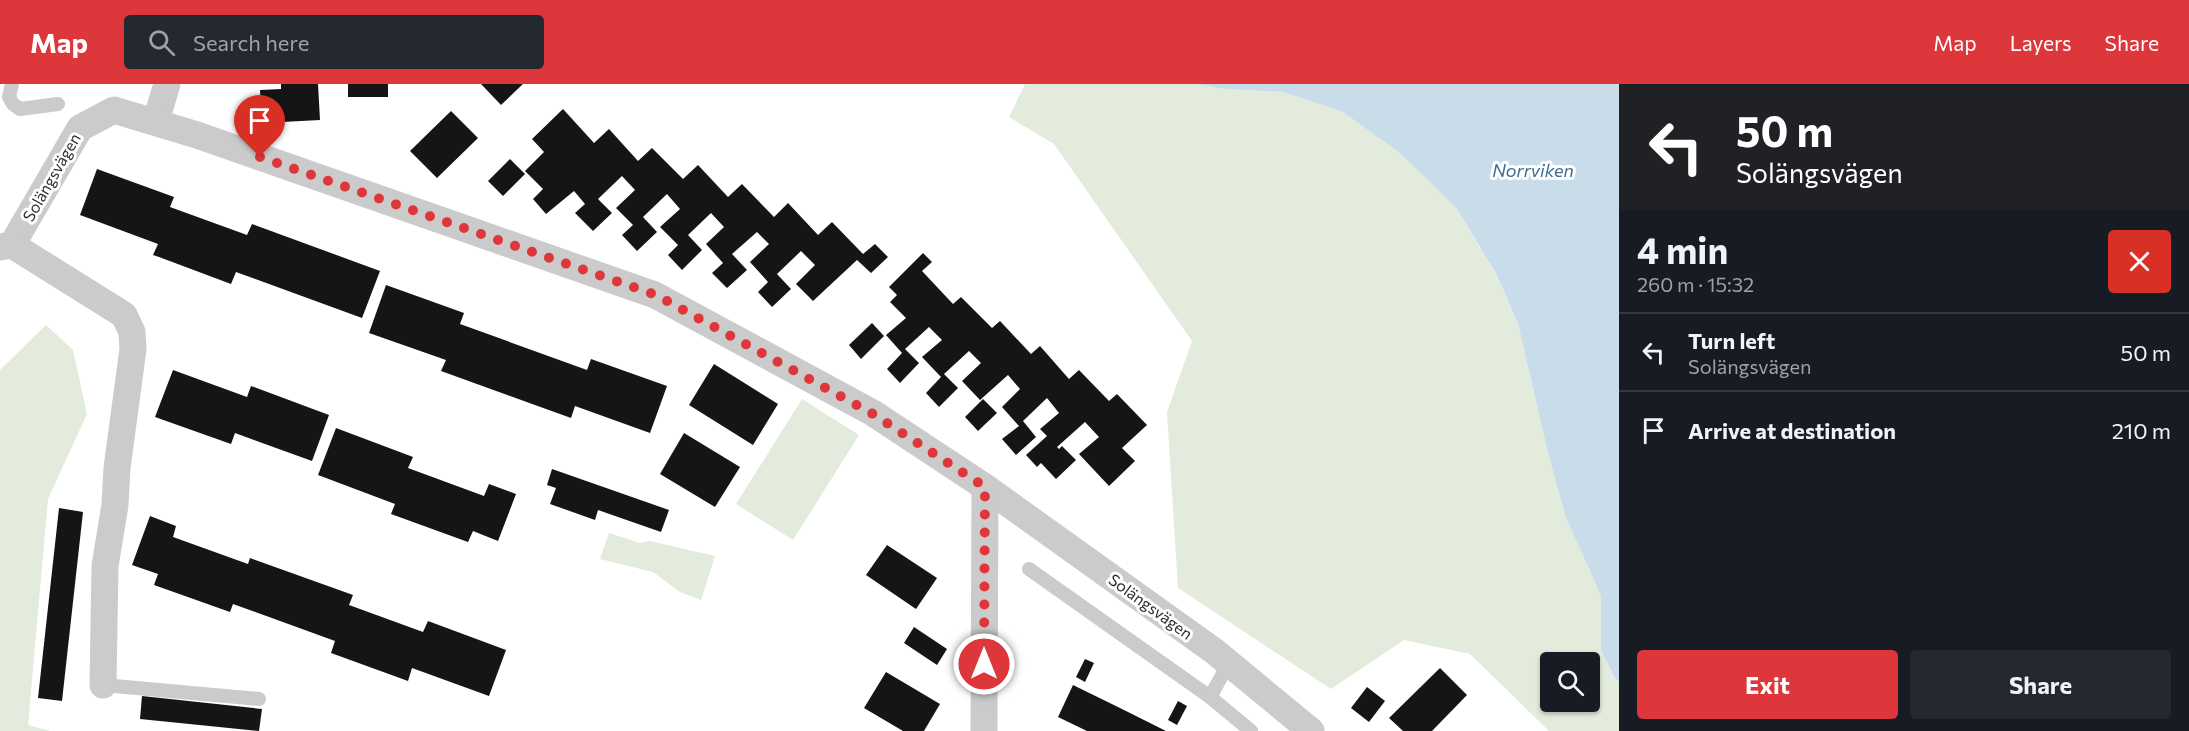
<!DOCTYPE html>
<meta charset="utf-8">
<style>
body{margin:0;font-family:Commissioner,sans-serif;background:#242831;color:#f1f3f6;height:100vh;display:flex;flex-direction:column;font-size:22px;white-space:nowrap}
*{box-sizing:border-box;margin:0}
p{font-size:20px;color:#9ea1a6}
.icon{flex:none;width:33px;height:33px;fill:none;stroke:currentColor;stroke-width:2;stroke-linecap:round;stroke-linejoin:round}
.map{position:relative;flex:1;overflow:hidden}
.panel{display:flex;flex-direction:column;background:#171b24;width:570px}
.panel>*{flex:none}
.hud{background:#202124;color:#fff;overflow:hidden}
.fabs{position:absolute;left:1540px;top:568px;display:grid;gap:12px}
.fabs a{display:grid;place-items:center;width:60px;height:60px;border-radius:6px;background:#171b24;box-shadow:0 2px 4px #0004;font-size:30px}
.pin{position:absolute;display:grid;place-items:center;width:51px;height:51px;color:#fff;margin:-62px -26px;border-radius:50% 50% 50% 0;rotate:-45deg;box-shadow:0 0 6px #0007}
.pin .icon{rotate:45deg}
.me{position:absolute;width:66px;margin:-33px;rotate:0deg;stroke-linejoin:round;filter:drop-shadow(0 0 4px #0008)}
.turn{display:flex;align-items:center;gap:21px;height:126px;padding:0 18px;font-size:27px}
.turn .icon{width:78px;height:78px;stroke-width:2.5}
.turn b{display:block;font-size:42px;line-height:51px}
.round{display:grid;place-items:center;flex:none;width:63px;height:63px;border-radius:6px;background:#242831}
.overview{display:flex;align-items:center;justify-content:space-between;height:102px;padding:0 18px}
h1{font-size:36px;font-weight:700;line-height:45px}
.cta{display:flex;gap:12px;margin-top:auto;padding:12px 18px}
.cta a{flex:1;height:69px;border-radius:6px;background:#de373b;color:#fff;font-size:24px;font-weight:700;line-height:69px;text-align:center}
.cta a+a{background:#242831;color:#f1f3f6}
ul{padding:0;list-style:none}
li{display:flex;align-items:center;gap:18px;height:78px;padding:0 18px;border-top:2px solid #363941}
li div{flex:1}
li b{display:block;font-size:22px}
li em{font-style:normal}
header{display:flex;align-items:center;gap:36px;box-sizing:border-box;height:84px;padding:0 30px;background:#de373b;color:#fff}
header strong{font-size:28px}
nav{display:flex;gap:33px;margin-inline-start:auto;font-size:21px}
.search{width:420px;height:54px;background:#242831;display:flex;align-items:center;gap:15px;box-sizing:border-box;padding:0 21px;border-radius:6px;color:#9ea1a6;font-size:22px}
main{display:flex;flex:1;min-height:0}
.map>svg:first-child{display:block}
.green{fill:#e3ebdc;fill-rule:evenodd}
.water{fill:#c9dcea}
.building{fill:#151515}
.lines{fill:none;stroke-linecap:round;stroke-linejoin:round}
.service{stroke:#cbcbcb;stroke-width:14}
.minor{stroke:#cbcbcb;stroke-width:27}
.route{stroke:#de373b;stroke-width:10;stroke-dasharray:0 18}
.labels{text-anchor:middle;dominant-baseline:central;stroke-width:6;stroke-linejoin:round;paint-order:stroke}
.street-label{font-size:16px;fill:#2e2e2e;stroke:#fff}
.water-label{font-size:18px;font-style:italic;fill:#3f6b8d;stroke:#fff}
</style>
<header>
<strong>Map</strong>
<div class="search"><svg class="icon" aria-label="search" viewBox="0 0 24 24"><circle cx="10" cy="10" r="6"/><path d="M15 15l6 6"/></svg>Search here</div>
<nav><a>Map</a><a>Layers</a><a>Share</a></nav>
</header>
<main>
<div class="map">
<svg width="1619" height="647" viewBox="0 0 1619 647">
<rect width="100%" height="100%" fill="#fff"/>
<!-- green -->
<g class="green">
<path d="M1025,0H1196L1224,5L1283,8L1343,28L1401,70L1457,125L1496,191L1518,240L1547,365L1585,476L1601,512V567L1615,594L1619,597V647H1549L1470,570L1404,556L1331,605L1178,504L1167,328L1192,257L1054,60L1009,33ZM1551,579H1590V618H1551Z"/>
<path d="M46,241L73,266L87,330L48,415L28,641L50,647H0V286Z"/>
<path d="M802,315L859,351L793,456L736,420Z"/>
<path d="M609,449L640,459L650,457L715,472L701,516L680,508L653,488L600,475Z"/>
</g>
<!-- water -->
<path class="water" d="M1196,0H1619V597L1615,594L1601,567V512L1566,433L1547,365L1518,240L1496,190L1457,125L1401,70L1343,28L1283,8L1224,5Z"/>
<!-- building -->
<g class="building">
<path d="M281,0H318L320,36L282,38V25L261,26L260,6L281,5Z"/>
<rect x="348" y="0" width="40" height="13"/>
<path d="M481,0H523L501,21Z"/>
<path d="M563,25L594,59L609,45L638,77L652,64L683,95L698,81L728,113L742,100L774,133L788,119L818,151L832,138L863,170L875,160L888,173L871,189L857,176L813,217L796,200L815,181L801,167L777,190L791,205L772,223L758,208L768,198L750,178L769,160L757,148L732,170L747,186L727,204L712,189L723,179L706,160L724,143L711,129L688,151L702,166L682,186L668,171L678,161L660,143L680,125L667,110L643,133L657,148L637,167L622,151L633,141L616,124L635,106L622,92L598,115L612,129L593,147L575,129L585,120L574,107L546,130L533,115L543,105L525,87L544,68L532,55Z"/>
<path d="M451,27L478,54L437,94L410,67Z"/>
<path d="M510,75L525,90L503,112L488,97Z"/>
<path d="M97,85L174,113L170,123L247,151L252,140L380,187L362,234L236,188L231,200L159,173L153,171L158,160L80,131Z"/>
<path d="M923,169L932,178L922,187L953,220L961,213L992,244L1000,237L1031,270L1040,262L1069,295L1079,286L1109,317L1117,310L1147,341L1122,364L1135,377L1109,402L1079,370L1099,353L1085,338L1057,363L1059,365L1062,362L1076,376L1056,395L1041,379L1037,383L1026,371L1047,352L1040,345L1059,329L1047,314L1023,337L1036,353L1016,371L1002,355L1019,342L1002,323L1020,305L1008,291L980,316L962,297L981,279L969,267L944,290L958,304L939,323L926,309L941,293L922,273L942,256L929,243L905,265L919,279L900,299L887,285L902,269L886,251L906,234L890,218L897,211L889,203Z"/>
<path d="M386,201L464,229L460,240L587,286L591,275L667,302L650,349L575,322L571,334L441,287L446,276L369,249Z"/>
<path d="M872,239L884,252L861,275L849,261Z"/>
<path d="M714,280L778,320L753,361L689,321Z"/>
<path d="M173,286L247,313L251,302L329,331L312,377L235,349L231,360L155,333Z"/>
<path d="M983,315L997,329L978,347L965,333Z"/>
<path d="M336,344L413,373L408,384L484,412L489,400L516,410L498,457L473,447L468,458L391,430L395,420L318,391Z"/>
<path d="M684,349L740,383L715,423L660,390Z"/>
<path d="M552,385L669,426L661,448L598,426L595,436L550,420L556,404L547,401Z"/>
<path d="M59,424L83,428L62,617L38,614Z"/>
<path d="M150,432L176,442L173,453L248,480L250,474L353,511L349,521L423,548L428,537L506,566L489,612L412,584L408,597L331,569L335,557L233,520L230,528L154,501L158,490L132,481Z"/>
<path d="M887,461L937,494L916,525L866,491Z"/>
<path d="M914,543L947,565L937,581L904,559Z"/>
<path d="M1085,575L1094,579L1085,598L1076,593Z"/>
<path d="M1440,584L1467,611L1432,647H1403L1389,634Z"/>
<path d="M886,588L940,620L924,647H903L864,624Z"/>
<path d="M1073,601L1124,626L1166,647H1087L1058,633Z"/>
<path d="M1367,603L1385,617L1369,638L1351,624Z"/>
<path d="M142,612L262,625L259,647L140,635Z"/>
<path d="M1178,617L1187,622L1177,641L1168,636Z"/>
</g>
<g class="lines">
<!-- service -->
<g class="service">
<path d="M12,0L9,13L13,20L20,25L58,20"/>
<path d="M1029,485L1210,613L1251,647"/>
<path d="M103,601L259,615"/>
<path d="M1210,613L1229,579"/>
</g>
<!-- minor -->
<g class="minor">
<path d="M156,37L167,0"/>
<path d="M12,161L80,44L114,26L197,51L655,211L873,329L985,403L1214,567L1311,647"/>
<path d="M0,163L12,161L124,231L132,248L133,265L117,384L115,421L105,482L103,601"/>
<path d="M984,647L985,403"/>
</g>
</g>
<g class="lines">
<!-- route -->
<path class="route" d="M260,73L656,211L873,330L985,403L984,580"/>
</g>
<g class="labels">
<!-- street labels -->
<g class="street-label">
<text transform="translate(51 93) rotate(-60)">Solängsvägen</text>
<text transform="translate(1151 522) rotate(36)">Solängsvägen</text>
</g>
<!-- water labels -->
<g class="water-label">
<text x="1533" y="86">Norrviken</text>
</g>
</g>
</svg>
<div class="fabs">
<a><svg class="icon" aria-label="search" viewBox="0 0 24 24"><circle cx="10" cy="10" r="6"/><path d="M15 15l6 6"/></svg></a>
</div>
<div class="pin" style="left:260px;top:73px;background:#d93025"><svg class="icon" aria-label="arrive" viewBox="0 0 24 24"><path d="M6 21V4h12l-3 4 3 4H6"/></svg></div>
<svg class="me" style="left:984px;top:580px" viewBox="-20 -20 40 40"><circle r="17" fill="#de373b" stroke="#fff" stroke-width="3"/><path d="M0-11L8 9 0 5-8 9z" fill="#fff"/></svg>
</div>
<section class="panel">
<div class="hud">
<div class="turn"><svg class="icon" aria-label="left" viewBox="0 0 24 24"><path d="M17 20v-9H6M10 6l-5 5 5 5"/></svg><div><b>50 m</b>Solängsvägen</div></div>
</div>
<div class="overview"><div><h1>4 min</h1><p>260 m · 15:32</p></div><a class="round" style="background:#d93025;color:#fff"><svg class="icon" aria-label="close" viewBox="0 0 24 24"><path d="M6 6l12 12M18 6L6 18"/></svg></a></div>
<ul>
<li><svg class="icon" aria-label="left" viewBox="0 0 24 24"><path d="M17 20v-9H6M10 6l-5 5 5 5"/></svg><div><b>Turn left</b><p>Solängsvägen</p></div><em>50 m</em></li>
<li><svg class="icon" aria-label="arrive" viewBox="0 0 24 24"><path d="M6 21V4h12l-3 4 3 4H6"/></svg><div><b>Arrive at destination</b></div><em>210 m</em></li>
</ul>
<div class="cta"><a>Exit</a><a>Share</a></div>
</section>
</main>
